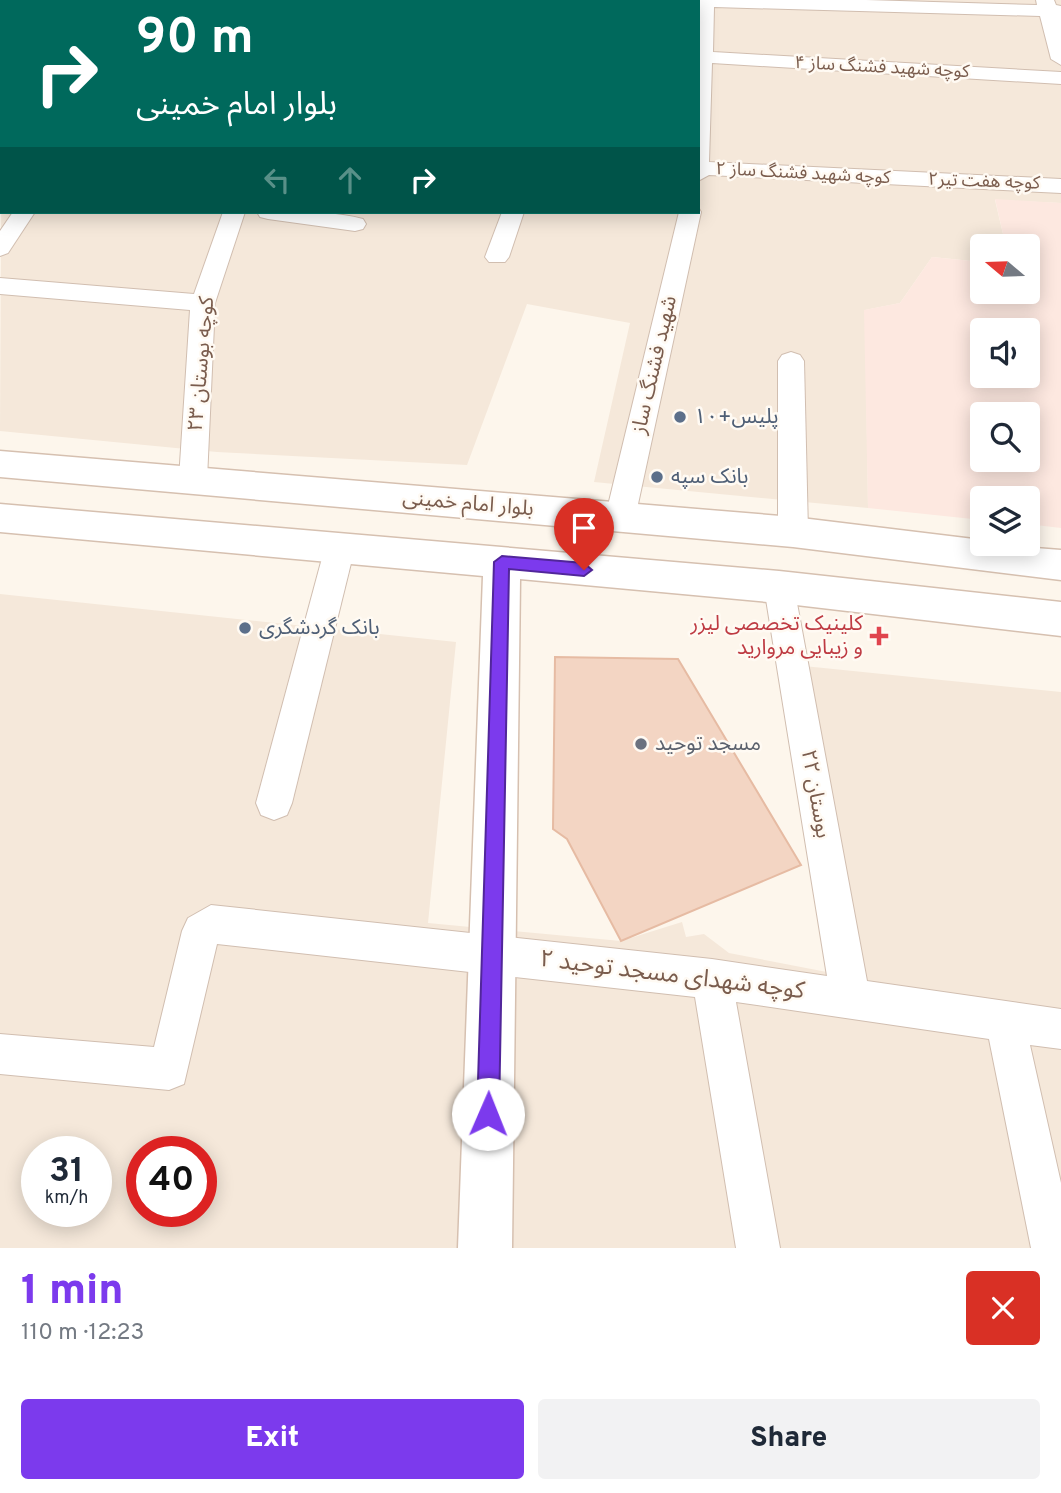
<!DOCTYPE html>
<meta charset="utf-8">
<style>
body{margin:0;font-family:Overpass,"Noto Sans Arabic",sans-serif;background:#f2f2f3;color:#1f2937;height:100vh;display:flex;flex-direction:column;font-size:26px;white-space:nowrap}
*{box-sizing:border-box;margin:0}
p{font-size:23px;color:#747a83}
.icon{flex:none;width:38px;height:38px;fill:none;stroke:currentColor;stroke-width:2;stroke-linecap:round;stroke-linejoin:round}
.map{position:relative;height:1248px;overflow:hidden}
.panel{display:flex;flex-direction:column;background:#fff;flex:1}
.panel>*{flex:none}
.top-card{position:absolute;left:0px;top:0px;width:700px;height:214px;box-shadow:0 4px 18px #0003;background:#00695c;color:#fff;overflow:hidden}
.needle{width:46px;rotate:289deg}
.fabs{position:absolute;left:970px;top:234px;display:grid;gap:14px}
.fabs a{display:grid;place-items:center;width:70px;height:70px;border-radius:7px;background:#fff;box-shadow:0 4px 18px #0003;font-size:35px}
.speed{position:absolute;left:21px;top:1136px;display:flex;gap:14px;font-size:35px;font-weight:700;text-align:center}
.speed>*{display:grid;place-content:center;width:91px;height:91px;border-radius:50%;background:#fff;box-shadow:0 4px 18px #0003;line-height:1}
.speed small{font-size:18px;font-weight:400}
.speed .limit{border:10px solid #d22;background:#fff;color:#111}
.pin{position:absolute;display:grid;place-items:center;width:60px;height:60px;color:#fff;margin:-72px -30px;border-radius:50% 50% 50% 0;rotate:-45deg;box-shadow:0 0 7px #0007}
.pin .icon{rotate:45deg}
.me{position:absolute;width:77px;margin:-38px;rotate:1deg;stroke-linejoin:round;filter:drop-shadow(0 0 5px #0008)}
.turn{display:flex;align-items:center;gap:24px;height:147px;padding:0 21px;font-size:32px}
.turn .icon{width:91px;height:91px;stroke-width:2.5}
.turn b{display:block;font-size:49px;line-height:60px}
.lanes{display:flex;align-items:center;height:66px;padding:0 21px;background:#0003;justify-content:center;gap:35px;direction:ltr}
.lanes .off{opacity:.35}
.round{display:grid;place-items:center;flex:none;width:74px;height:74px;border-radius:7px;background:#f2f2f3}
.headline{display:flex;align-items:center;justify-content:space-between;height:119px;padding:0 21px}
h1{font-size:42px;font-weight:800;line-height:52px;color:#7c3aed}
.action{display:flex;gap:14px;margin-top:auto;padding:14px 21px}
.action a{flex:1;height:80px;border-radius:7px;background:#7c3aed;color:#fff;font-size:28px;font-weight:800;line-height:80px;text-align:center}
.action a+a{background:#f2f2f3;color:#1f2937}
.map>svg:first-child{display:block}
.residential{fill:#f5e8da;fill-rule:evenodd}
.commercial{fill:#fde8e0;fill-rule:evenodd}
.building{fill:#f3d5c3;stroke:#e6bba3;stroke-width:2}
.lines{fill:none;stroke-linecap:round;stroke-linejoin:round}
.street-casing{stroke:#d1beb0;stroke-width:2}
.secondary-casing{stroke:#d6c0b0;stroke-width:3}
.street{fill:#fff;fill-rule:evenodd}
.secondary{fill:#fff;fill-rule:evenodd}
.route{fill:#7c3aed;stroke:#51269a;stroke-width:2}
.service-dot{fill:#5c6f8a;stroke:#fffaf3;stroke-width:2.5}
.health-dot{fill:#e0444e;stroke:#fffaf3;stroke-width:2.5}
.worship-dot{fill:#6b7280;stroke:#fffaf3;stroke-width:2.5}
.labels{text-anchor:middle;dominant-baseline:central;stroke-width:5;stroke-linejoin:round;paint-order:stroke}
.far-street-label{font-size:18px;fill:#7a5c4d;stroke:#fffaf3}
.street-label{font-size:21px;fill:#7a5c4d;stroke:#fffaf3}
.service-label{font-size:21px;fill:#4e5e75;stroke:#fffaf3;text-anchor:start}
.health-label{font-size:21px;fill:#be3a42;stroke:#fffaf3;text-anchor:end}
.worship-label{font-size:21px;fill:#5b616d;stroke:#fffaf3;text-anchor:start}
.near-street-label{font-size:24px;fill:#7a5c4d;stroke:#fffaf3}
</style>
<div class="map">
<svg width="1061" height="1248" viewBox="0 0 1061 1248">
<rect width="100%" height="100%" fill="#fdf6ec"/>
<!-- residential -->
<g class="residential">
<path d="M74,0H1061V203L995,200L1006,247H982V262L932,257L900,303L865,310L868,508L594,482L630,323L527,304L467,465L217,452L0,431L2,51V212H698V2H71Z"/>
<path d="M0,594L456,642L428,923L621,941L682,922L686,937L704,934L729,953L832,973L784,664L1061,692V1248H0ZM37,1152H96V1211H37ZM142,1152H201V1211H142Z"/>
</g>
<!-- commercial -->
<path class="commercial" d="M995,199L1061,203V528L1027,524V499H982V520L868,508L864,310L900,303L932,257L982,262V292H1027V247H1006ZM982,331H1027V376H982ZM982,415H1027V460H982Z"/>
<!-- building -->
<path class="building" d="M555,657L678,659L801,865L621,941L567,839L553,829Z"/>
<g class="lines">
<defs>
<g id="street">
<path d="M313,0H331L312,2Z"/>
<rect x="451" y="0" width="18" height="2"/>
<path d="M666,0H866L1037,5L1036,0H1054L1056,5L1061,6V65L1051,59L1040,16L714,7L713,52L1061,72V84L712,63L709,162L1061,179V193L709,175L698,181V2Z"/>
<rect x="0" y="130" width="2" height="12"/>
<path d="M698,207L701,212L635,518L630,526L620,530L610,526L605,518L679,212H698Z"/>
<path d="M13,212H35L8,253L0,256V231Z"/>
<path d="M223,212H245L215,303L207,479L203,487L193,490L183,487L179,479L190,310L0,294V278L194,294Z"/>
<path d="M257,212C292,212 328,210 363,219L366,224L363,229L355,231L268,219L260,217Z"/>
<path d="M502,212H524L509,257L505,262H489L485,257Z"/>
<path d="M791,352L800,355L804,361L808,532L803,540L793,544L783,540L778,532V361L782,355Z"/>
<path d="M340,535L351,538L355,547L292,803L287,815L274,820L261,815L256,803L325,547L329,538Z"/>
<path d="M779,574L790,578L794,587L867,981L1061,1009V1049L1030,1045L1061,1183V1248H1031L989,1039L736,1002L780,1248H736L695,997L217,944L184,1084L169,1090L0,1074V1034L154,1047L182,931L188,918L211,905L712,959L827,976L764,587L768,578Z"/>
</g>
<g id="secondary">
<path d="M40,0H64L39,2Z"/>
<path d="M2,14V28L0,29V15Z"/>
<path d="M0,451L793,517L982,540V544L1061,550V580L793,547L0,477Z"/>
<path d="M0,504L779,571L1061,602V636L779,603L520,579L512,1248H458L483,576L0,532Z"/>
</g>
</defs>
<!-- street casing -->
<use href="#street" class="street-casing"/>
<!-- secondary casing -->
<use href="#secondary" class="secondary-casing"/>
<!-- street -->
<use href="#street" class="street"/>
<!-- secondary -->
<use href="#secondary" class="secondary"/>
</g>
<!-- route -->
<path class="route" d="M502,556L584,563L592,570L584,576L509,569L499,1114L496,1122L488,1125L481,1122L477,1114L494,562Z"/>
<!-- markers -->
<g class="service-dot">
<circle cx="680" cy="417" r="7"/>
<circle cx="657" cy="477" r="7"/>
<circle cx="245" cy="628" r="7"/>
</g>
<path class="health-dot" d="M875.5 625.5h7v7h7v7h-7v7h-7v-7h-7v-7h7z"/>
<circle class="worship-dot" cx="641" cy="744" r="7"/>
<g class="labels">
<!-- far-street labels -->
<g class="far-street-label">
<text transform="translate(882 68) rotate(3)">کوچه شهید فشنگ ساز ۴</text>
<text transform="translate(803 174) rotate(3)">کوچه شهید فشنگ ساز ۲</text>
<text transform="translate(984 182) rotate(2)">کوچه هفت تیر۲</text>
</g>
<!-- street labels -->
<g class="street-label">
<text transform="translate(202 364) rotate(-85)">کوچه بوستان ۲۳</text>
<text transform="translate(655 365) rotate(-77)">شهید فشنگ ساز</text>
<text transform="translate(468 504) rotate(5)">بلوار امام خمینی</text>
<text transform="translate(815 794) rotate(80)">بوستان ۲۲</text>
</g>
<!-- service labels -->
<g class="service-label">
<text x="694" y="417">پلیس+۱۰</text>
<text x="671" y="477">بانک سپه</text>
<text x="259" y="628">بانک گردشگری</text>
</g>
<!-- health labels -->
<g class="health-label">
<text x="863" y="624">کلینیک تخصصی لیزر<tspan x="863" dy="24">و زیبایی مروارید</tspan></text>
</g>
<!-- worship labels -->
<g class="worship-label">
<text x="655" y="744">مسجد توحید</text>
</g>
<!-- near-street labels -->
<g class="near-street-label">
<text transform="translate(672 976) rotate(7)">کوچه شهدای مسجد توحید ۲</text>
</g>
</g>
</svg>
<div class="fabs">
<a><svg class="needle" viewBox="-14 -14 28 28"><path d="M0-13l5 13h-10z" fill="#e53935"/><path d="M0 13l5-13h-10z" fill="#747a83"/></svg></a>
<a><svg class="icon" aria-label="sound" viewBox="0 0 24 24"><path d="M4 9h4l5-4v14l-5-4H4zM17 9q2 3 0 6"/></svg></a>
<a><svg class="icon" aria-label="search" viewBox="0 0 24 24"><circle cx="10" cy="10" r="6"/><path d="M15 15l6 6"/></svg></a>
<a><svg class="icon" aria-label="layers" viewBox="0 0 24 24"><path d="M12 4l9 5-9 5-9-5zM3 14l9 5 9-5"/></svg></a>
</div>
<div class="speed"><div>31<small>km/h</small></div><div class="limit">40</div></div>
<div class="pin" style="left:584px;top:570px;background:#d93025"><svg class="icon" aria-label="arrive" viewBox="0 0 24 24"><path d="M6 21V4h12l-3 4 3 4H6"/></svg></div>
<svg class="me" style="left:488px;top:1114px" viewBox="-20 -20 40 40"><circle r="19" fill="#fff"/><path d="M0-13L10 11 0 6-10 11z" fill="#7c3aed"/></svg>
<div class="top-card">
<div class="turn"><svg class="icon" aria-label="right" viewBox="0 0 24 24"><path d="M7 20v-9h11M14 6l5 5-5 5"/></svg><div><b>90 m</b>بلوار امام خمینی</div></div>
<div class="lanes"><svg class="icon off" aria-label="left" viewBox="0 0 24 24"><path d="M17 20v-9H6M10 6l-5 5 5 5"/></svg><svg class="icon off" aria-label="ahead" viewBox="0 0 24 24"><path d="M12 20V5M6 11l6-6 6 6"/></svg><svg class="icon" aria-label="right" viewBox="0 0 24 24"><path d="M7 20v-9h11M14 6l5 5-5 5"/></svg></div>
</div>
</div>
<section class="panel">
<div class="headline"><div><h1>1 min</h1><p>110 m · 12:23</p></div><a class="round" style="background:#d93025;color:#fff"><svg class="icon" aria-label="close" viewBox="0 0 24 24"><path d="M6 6l12 12M18 6L6 18"/></svg></a></div>
<div class="action"><a>Exit</a><a>Share</a></div>
</section>
